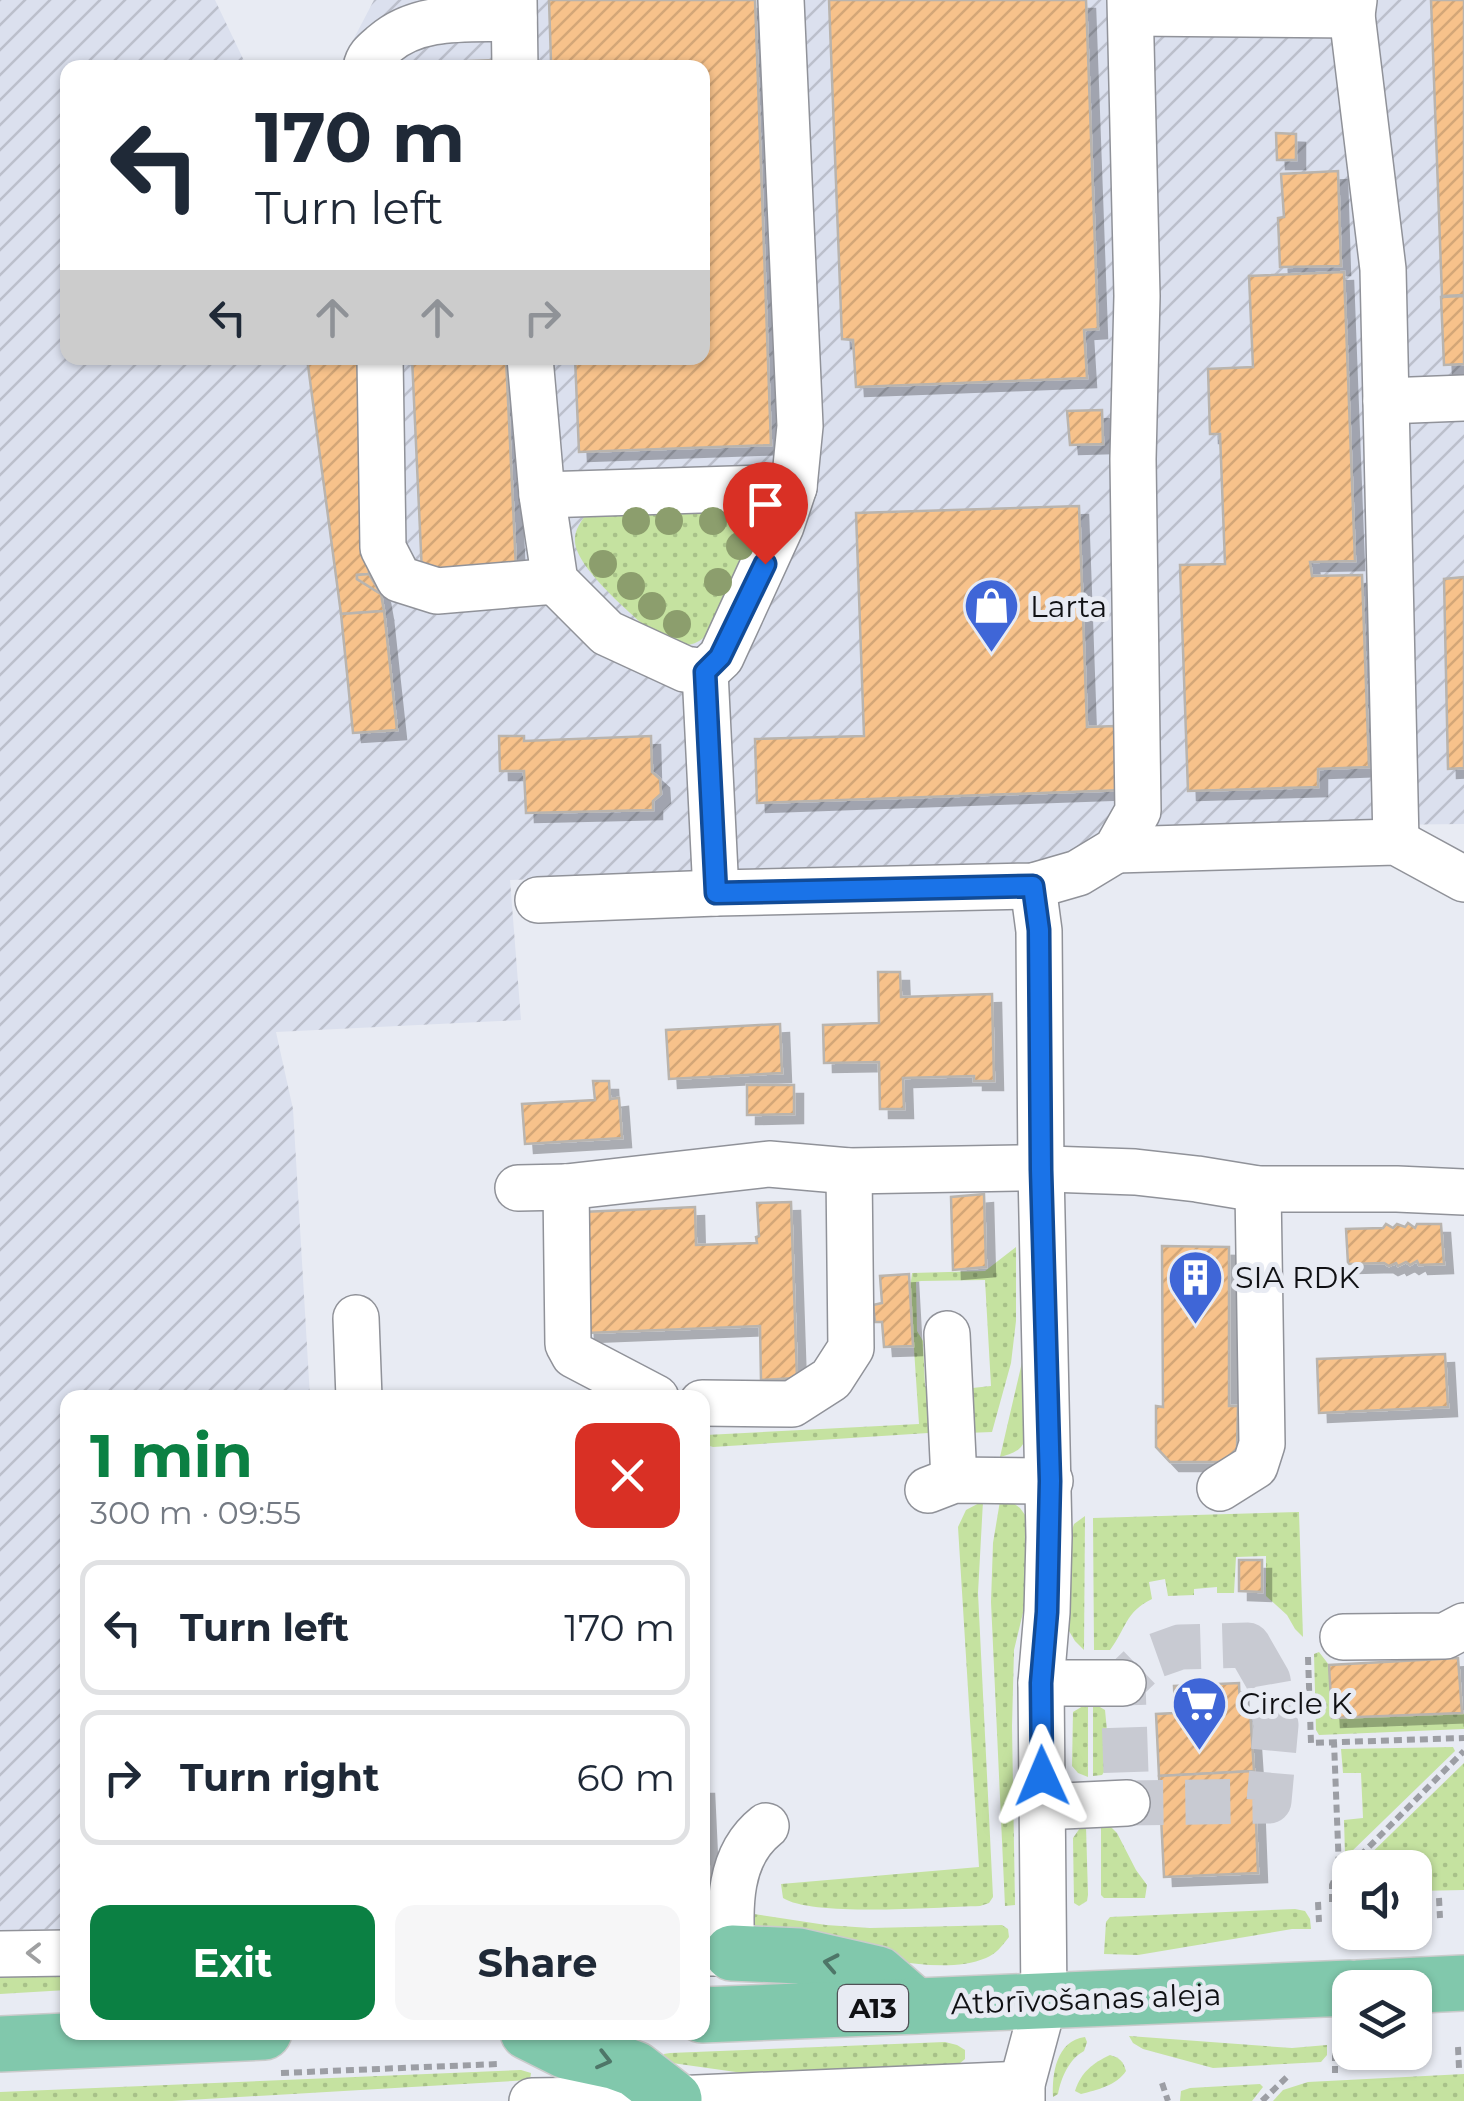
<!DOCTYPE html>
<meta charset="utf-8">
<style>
body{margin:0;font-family:Montserrat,sans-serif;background:#f6f6f7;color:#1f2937;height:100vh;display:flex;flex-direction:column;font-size:38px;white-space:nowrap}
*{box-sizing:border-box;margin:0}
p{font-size:32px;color:#747a83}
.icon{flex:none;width:55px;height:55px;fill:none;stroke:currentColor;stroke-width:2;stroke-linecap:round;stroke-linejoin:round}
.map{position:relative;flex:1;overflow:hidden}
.details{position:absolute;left:60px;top:1390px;width:650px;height:650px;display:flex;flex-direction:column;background:#fff;border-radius:20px;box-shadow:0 2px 8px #0004}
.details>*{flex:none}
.top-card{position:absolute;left:60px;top:60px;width:650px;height:305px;border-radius:20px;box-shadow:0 2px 8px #0004;background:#fff;color:#1f2937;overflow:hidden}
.buttons{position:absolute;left:1332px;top:1850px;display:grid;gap:20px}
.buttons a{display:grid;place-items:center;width:100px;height:100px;border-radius:20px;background:#fff;box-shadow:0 2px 8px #0004;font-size:50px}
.pin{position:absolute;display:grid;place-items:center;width:85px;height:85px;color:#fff;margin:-102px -42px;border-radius:50% 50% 50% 0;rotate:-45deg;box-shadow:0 0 10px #0007}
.pin .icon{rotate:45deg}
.me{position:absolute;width:110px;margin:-55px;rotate:359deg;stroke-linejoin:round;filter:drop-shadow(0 0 8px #0008)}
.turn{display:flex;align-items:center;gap:35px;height:210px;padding:0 30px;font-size:45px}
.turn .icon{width:130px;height:130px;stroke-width:2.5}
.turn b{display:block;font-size:70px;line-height:85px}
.lanes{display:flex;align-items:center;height:95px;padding:0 30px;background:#0003;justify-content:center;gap:50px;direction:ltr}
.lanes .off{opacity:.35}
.round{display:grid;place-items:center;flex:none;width:105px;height:105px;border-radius:20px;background:#f6f6f7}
.headline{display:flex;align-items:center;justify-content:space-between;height:170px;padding:0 30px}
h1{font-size:60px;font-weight:700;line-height:75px;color:#0b8043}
.cta{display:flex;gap:20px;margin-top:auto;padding:20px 30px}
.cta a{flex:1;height:115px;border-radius:20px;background:#0b8043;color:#fff;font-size:40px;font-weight:700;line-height:115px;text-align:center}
.cta a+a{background:#f6f6f7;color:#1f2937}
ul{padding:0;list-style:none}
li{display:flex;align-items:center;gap:30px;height:135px;margin:0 20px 15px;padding:0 10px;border:5px solid #e0e1e3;border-radius:20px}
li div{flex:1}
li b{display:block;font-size:38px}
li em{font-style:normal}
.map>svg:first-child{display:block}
.industrial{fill:url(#industrial-furrows)}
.grass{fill:url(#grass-dots)}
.building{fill:url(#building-hatch);stroke:#b9b4ae;stroke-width:2.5;filter:url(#shadow)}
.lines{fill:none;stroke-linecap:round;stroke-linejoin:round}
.minor-tunnel{stroke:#c8cad2;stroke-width:45;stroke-dasharray:45 22;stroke-linecap:butt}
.minor-casing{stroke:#909299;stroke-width:48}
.major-casing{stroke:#cacbcb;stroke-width:58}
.path{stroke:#9c9ea4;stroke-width:6;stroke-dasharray:8 5;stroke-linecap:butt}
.minor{stroke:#fff;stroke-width:45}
.major{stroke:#81c8ac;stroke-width:55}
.tree{fill:#8c9e6d}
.oneway{stroke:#9fa0a1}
.oneway2{stroke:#4e7668}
.route-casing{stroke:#114b97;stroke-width:25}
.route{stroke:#1a73e8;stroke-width:18}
.labels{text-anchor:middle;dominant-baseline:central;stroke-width:10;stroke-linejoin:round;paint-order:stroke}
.shield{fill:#e8ebf3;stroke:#515257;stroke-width:2.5}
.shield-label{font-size:28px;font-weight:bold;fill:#101114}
.poi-label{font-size:30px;fill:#101114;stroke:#e8ebf3;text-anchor:start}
.street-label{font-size:30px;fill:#101114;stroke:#e8ebf3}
</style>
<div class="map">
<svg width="1464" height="2101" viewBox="0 0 1464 2101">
<defs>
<pattern id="industrial-furrows" width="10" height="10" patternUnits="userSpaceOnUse" patternTransform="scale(2.5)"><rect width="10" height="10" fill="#dbe0ee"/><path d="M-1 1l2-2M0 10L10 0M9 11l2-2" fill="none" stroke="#bbbfcb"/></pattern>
<pattern id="grass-dots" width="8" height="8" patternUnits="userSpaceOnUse" patternTransform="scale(2.5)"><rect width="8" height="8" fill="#c5e2a0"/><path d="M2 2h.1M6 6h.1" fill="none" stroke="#a8c189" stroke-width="1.8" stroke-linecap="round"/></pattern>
<pattern id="building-hatch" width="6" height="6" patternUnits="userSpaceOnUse" patternTransform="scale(2.5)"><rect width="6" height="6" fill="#f7c28b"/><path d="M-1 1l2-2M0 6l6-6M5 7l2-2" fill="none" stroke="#d3a677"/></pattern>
<filter id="shadow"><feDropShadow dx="9" dy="9" stdDeviation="0" flood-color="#0004"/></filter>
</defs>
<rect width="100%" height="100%" fill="#e8ebf3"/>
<!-- industrial -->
<path class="industrial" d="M0,0H215L247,67L68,68V358H702V68L339,67L374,0H1464V824L1110,828L1060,865L510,880L521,1020L276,1032L293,1109L310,1397L68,1398L67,1929L0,1930Z"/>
<!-- grass -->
<g class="grass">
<path d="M753,509L761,519C749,547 725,623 702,639C690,648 677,646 664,643C642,623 575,569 575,541C574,530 582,520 588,512Z"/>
<path d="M1016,1247V1321L1011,1363L992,1432L966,1433L963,1389L991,1386L985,1280L921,1281L916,1282L917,1331L923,1341L925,1386L929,1389L932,1430L928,1433L713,1447L703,1444L702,1430L706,1435L919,1424L910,1289L912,1273L985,1271Z"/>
<path d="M1023,1358C1024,1378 1033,1433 1021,1447C1016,1453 1007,1455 1000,1457Z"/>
<path d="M1009,1500L1020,1508L1028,1519V1592L1014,1650L1012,1726L1015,1905L1005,1906L991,1602L993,1543L1000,1501Z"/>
<path d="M983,1501L978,1593L993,1897L989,1903L980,1906C939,1907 812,1917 783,1898L781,1884L979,1867L958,1527L966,1510Z"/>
<path d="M1299,1512L1303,1637L1295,1629L1287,1615L1266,1596V1556L1236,1557L1234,1593H1217V1587L1194,1589V1595L1168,1596L1165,1579L1149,1582L1152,1599C1125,1612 1126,1629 1110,1650H1094L1093,1518Z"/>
<path d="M1085,1516L1084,1650L1075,1641L1069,1631L1070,1536L1074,1524Z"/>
<path d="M1319,1652L1329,1665L1332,1718L1462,1713L1464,1714V1729L1319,1735L1316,1730L1314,1654Z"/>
<path d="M1088,1703V1777L1078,1773L1072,1766L1073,1712Z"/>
<path d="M1093,1703L1105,1710L1110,1763L1102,1775L1093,1776Z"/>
<path d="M1453,1747L1455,1751L1349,1854H1345L1344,1820L1363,1818L1361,1773H1343L1341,1749Z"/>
<path d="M1464,1763V1890L1415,1891V1868L1357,1867Z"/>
<path d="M1101,1825L1111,1827L1117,1833L1136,1870L1147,1885L1145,1898H1104L1101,1895Z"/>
<path d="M1086,1826L1088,1895L1087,1901L1079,1906L1074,1903L1073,1838L1080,1828Z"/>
<path d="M1295,1909L1305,1911L1310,1919L1311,1929H1292L1138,1955L1104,1954L1106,1922L1110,1917Z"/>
<path d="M747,1913L826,1925L870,1928L1002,1925L1008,1929L1009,1937C1002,1946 996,1954 986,1958C945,1975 884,1958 841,1952C824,1950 803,1951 787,1945C771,1939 753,1929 747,1913Z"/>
<path d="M67,1973V1990L0,1994V1974Z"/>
<path d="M1129,2036L1292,2048L1327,2045V2055L1321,2062L1213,2068L1143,2049L1133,2043Z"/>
<path d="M1085,2037L1087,2042L1084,2051C1069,2059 1061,2078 1058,2094L1053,2097C1052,2074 1056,2041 1085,2037Z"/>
<path d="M945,2042L957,2045L965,2050V2059L959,2064L750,2074L665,2062L664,2054L670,2053Z"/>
<path d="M1110,2055C1120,2058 1123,2061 1126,2071C1117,2085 1097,2090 1081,2094L1075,2091C1081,2072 1093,2063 1110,2055Z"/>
<path d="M521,2070L531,2073L530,2080L172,2101H0V2092Z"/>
<path d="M1464,2074V2101H1273L1283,2090L1308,2082Z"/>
<path d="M1260,2084L1263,2087L1252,2101H1180L1181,2091L1190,2088Z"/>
</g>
<!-- building -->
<g class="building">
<path d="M549,0H755L771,445L579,452L575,358H702V68H563L562,61L551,62Z"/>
<path d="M829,0H1086L1098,329L1084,330L1087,378L856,387L853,340L842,339Z"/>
<path d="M1431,0H1464V295L1442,296Z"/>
<path d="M493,60V68H399V64Z"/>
<path d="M1276,133L1296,134V160H1277Z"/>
<path d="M1338,171L1341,266L1280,267L1278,218L1284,217L1281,174Z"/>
<path d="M1344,272L1355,561L1310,562L1312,576L1362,575L1369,767L1318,769V787L1188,791L1180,565L1225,564L1220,434H1210L1208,369L1253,367L1249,276Z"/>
<path d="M1464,296V364L1444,365L1441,297Z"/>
<path d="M307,358H365L369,574L357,575V579L381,594L384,611L341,614Z"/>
<path d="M412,358H506L516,569L422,573Z"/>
<path d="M1102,410L1103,444L1070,445L1067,411Z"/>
<path d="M1079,506L1087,727L1116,726L1124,790L757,803L755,739L864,736L856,513Z"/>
<path d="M369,574L381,594L357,579V575Z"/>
<path d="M1464,577V768L1448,769L1444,579Z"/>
<path d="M384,611L397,730L353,733L341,614Z"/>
<path d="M499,736H524V741L651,736L652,772L660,779L661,794L653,801V810L526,813L524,771H500Z"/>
<path d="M878,972H900L901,997L992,994L994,1081H974V1076L903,1078L904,1109H880L879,1062L824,1063L823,1025L879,1023Z"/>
<path d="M780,1024L782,1073L669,1079L666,1030Z"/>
<path d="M593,1081H609L610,1099L619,1098L622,1138L525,1144L522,1104L595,1100Z"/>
<path d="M747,1085H794V1114L747,1115Z"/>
<path d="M984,1194L986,1267L953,1270L951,1197Z"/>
<path d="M791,1202L797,1378L761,1380L760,1326L586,1333L582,1212L695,1207L696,1245L757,1243L756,1237L759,1236L757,1203Z"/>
<path d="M1408,1223L1415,1228L1417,1224H1441L1444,1264L1419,1265L1417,1261L1410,1265L1406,1262L1398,1266L1396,1263L1389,1266L1384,1263L1348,1264L1346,1229L1383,1228L1386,1224L1393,1228L1397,1224L1405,1227Z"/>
<path d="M1162,1246L1229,1247V1406H1238L1237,1449L1223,1462H1170L1156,1447V1406L1163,1407Z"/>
<path d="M909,1274L913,1346L884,1347L882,1322H875L873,1305L882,1303L880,1276Z"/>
<path d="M1445,1354L1448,1407L1319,1413L1317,1359Z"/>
<path d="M1239,1560H1262V1592L1239,1591Z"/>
<path d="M1458,1658L1462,1713L1332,1718L1329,1665Z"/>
<path d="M1239,1683L1240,1711L1250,1710L1254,1771L1159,1776L1156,1714L1175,1713L1174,1686Z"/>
<path d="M1254,1771L1258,1873L1164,1877L1159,1776Z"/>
<path d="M702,1785H705L710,1891H702Z"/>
</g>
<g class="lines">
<!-- minor-tunnel -->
<path class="minor-tunnel" d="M1248,1645L1268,1680L1276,1725L1269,1801L1127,1803L1123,1683L1149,1658L1180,1647Z"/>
<defs>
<g id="minor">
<path d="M514,0L515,68"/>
<path d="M1131,13L1352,15L1354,0"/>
<path d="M1352,15L1383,269L1396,842"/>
<path d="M366,68C368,56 376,51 384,44C420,13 470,20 514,18"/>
<path d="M380,358L383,548L399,579L437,591L555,581"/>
<path d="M530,358L542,495L555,581L607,633L685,669L705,672L721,657L781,526L794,487L800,426L781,0"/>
<path d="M1386,401L1464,398"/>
<path d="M542,495L794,487"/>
<path d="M705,672L716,893"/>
<path d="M1116,850L1396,842L1464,879"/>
<path d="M538,900L716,893L1033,886L1078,873L1116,850L1138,811L1133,459L1137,296L1130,0"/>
<path d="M566,1187L568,1344L574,1355L656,1398"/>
<path d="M518,1188L566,1187L769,1164L849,1171L1020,1168L1135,1172L1197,1179L1258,1189H1397L1464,1192"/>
<path d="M356,1318L359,1398"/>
<path d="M947,1334L954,1480"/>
<path d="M702,1403L792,1404L831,1379L851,1348L849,1171"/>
<path d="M1220,1488L1255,1466L1262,1444L1258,1189"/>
<path d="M928,1490L954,1480L1050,1481"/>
<path d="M1343,1637L1445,1636L1464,1626"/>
<path d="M1041,1683H1123"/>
<path d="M1042,1807L1127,1803"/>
<path d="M702,1953H732C730,1908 727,1857 766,1826"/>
<path d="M0,1954L68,1953"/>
<path d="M532,2101L674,2099L1022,2084"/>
<path d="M1022,2101V2084L1044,2002L1041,1683L1047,1612L1049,1537L1041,1170L1039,931L1033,886"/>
</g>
<g id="major">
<path d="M732,1953L799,1956L878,1974L915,2006"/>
<path d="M1358,1988L1464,1983"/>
<path d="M702,2015L1350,1988"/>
<path d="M528,2032L566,2051L613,2061L635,2069L674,2099"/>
<path d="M0,2044L264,2032"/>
</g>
</defs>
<!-- minor casing -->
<use href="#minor" class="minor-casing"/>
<!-- major casing -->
<use href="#major" class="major-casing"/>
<!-- path -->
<g class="path">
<path d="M1308,1657L1311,1743L1464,1738"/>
<path d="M1339,1870L1349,1867L1464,1751"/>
<path d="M1439,1898L1440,1918"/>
<path d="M1318,1902L1319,1922"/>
<path d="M1332,1902V1885L1339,1870L1334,1742"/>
<path d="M1458,2047L1459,2068"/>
<path d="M1335,2053V2073"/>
<path d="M281,2073L498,2064"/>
<path d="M1162,2083L1168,2101"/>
<path d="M1262,2101L1289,2075"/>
</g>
<!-- minor -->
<use href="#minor" class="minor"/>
<!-- major -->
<use href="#major" class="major"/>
</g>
<!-- trees -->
<g class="tree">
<circle cx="636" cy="521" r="14"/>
<circle cx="669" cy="521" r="14"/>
<circle cx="713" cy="521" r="14"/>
<circle cx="740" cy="546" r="14"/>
<circle cx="603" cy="564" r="14"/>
<circle cx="718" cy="582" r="14"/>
<circle cx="631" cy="586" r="14"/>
<circle cx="652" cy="606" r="14"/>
<circle cx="677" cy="624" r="14"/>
</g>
<!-- one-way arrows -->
<defs><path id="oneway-chevron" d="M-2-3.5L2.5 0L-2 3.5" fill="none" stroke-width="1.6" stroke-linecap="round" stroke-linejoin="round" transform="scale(2.5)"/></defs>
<use class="oneway" href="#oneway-chevron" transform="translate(34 1953) rotate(180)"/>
<g class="oneway2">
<use href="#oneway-chevron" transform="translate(831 1963) rotate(-169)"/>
<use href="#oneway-chevron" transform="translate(604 2060) rotate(14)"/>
</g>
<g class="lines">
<defs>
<path id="route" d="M765,564L720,657L705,672L716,893L1033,886L1039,930L1041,1170L1050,1481L1047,1612L1041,1683L1042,1776"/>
</defs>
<!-- route casing -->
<use href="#route" class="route-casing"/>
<!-- route -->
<use href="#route" class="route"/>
</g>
<!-- icons -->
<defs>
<symbol id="shop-pin" viewBox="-11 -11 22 30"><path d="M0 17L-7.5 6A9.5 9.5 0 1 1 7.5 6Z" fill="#3f66d7" stroke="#e8ebf3"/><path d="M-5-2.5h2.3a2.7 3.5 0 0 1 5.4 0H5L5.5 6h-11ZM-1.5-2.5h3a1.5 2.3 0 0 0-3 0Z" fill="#fff"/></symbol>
<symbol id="building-pin" viewBox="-11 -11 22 30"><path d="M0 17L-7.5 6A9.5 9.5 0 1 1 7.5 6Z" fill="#3f66d7" stroke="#e8ebf3"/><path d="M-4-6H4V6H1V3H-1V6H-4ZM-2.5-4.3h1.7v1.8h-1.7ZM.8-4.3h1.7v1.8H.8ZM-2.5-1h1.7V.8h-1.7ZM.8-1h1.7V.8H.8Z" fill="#fff"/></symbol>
<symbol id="supermarket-pin" viewBox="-11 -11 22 30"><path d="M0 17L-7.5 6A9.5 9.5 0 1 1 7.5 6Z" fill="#3f66d7" stroke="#e8ebf3"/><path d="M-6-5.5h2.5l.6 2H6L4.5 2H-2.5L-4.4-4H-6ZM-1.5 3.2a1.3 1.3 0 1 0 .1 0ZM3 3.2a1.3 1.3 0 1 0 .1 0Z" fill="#fff"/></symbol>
</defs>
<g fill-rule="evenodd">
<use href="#shop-pin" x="960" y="574" width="63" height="86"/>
<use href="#building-pin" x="1164" y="1246" width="63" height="86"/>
<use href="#supermarket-pin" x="1168" y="1672" width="63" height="86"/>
</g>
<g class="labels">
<!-- shield labels -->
<rect class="shield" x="838" y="1985" width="70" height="46" rx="8"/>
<g class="shield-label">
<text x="873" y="2008">A13</text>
</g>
<!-- poi labels -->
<g class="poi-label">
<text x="1030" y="606">Larta</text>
<text x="1235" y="1277">SIA RDK</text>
<text x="1239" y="1703">Circle K</text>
</g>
<!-- street labels -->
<g class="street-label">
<text transform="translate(1086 1999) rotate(-2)">Atbrīvošanas aleja</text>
</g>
</g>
</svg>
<div class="buttons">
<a><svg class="icon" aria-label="sound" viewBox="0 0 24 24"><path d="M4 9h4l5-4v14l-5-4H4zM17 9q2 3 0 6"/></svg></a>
<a><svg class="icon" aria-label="layers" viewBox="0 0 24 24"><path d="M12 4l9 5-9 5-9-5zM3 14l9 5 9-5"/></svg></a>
</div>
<div class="pin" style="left:765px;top:564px;background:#d93025"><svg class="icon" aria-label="arrive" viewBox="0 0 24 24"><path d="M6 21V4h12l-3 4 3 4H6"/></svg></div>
<svg class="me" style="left:1042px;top:1776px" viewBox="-20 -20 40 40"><path d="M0-17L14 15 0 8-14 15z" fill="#1a73e8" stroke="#fff" stroke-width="4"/></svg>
<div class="top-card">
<div class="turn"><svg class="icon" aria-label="left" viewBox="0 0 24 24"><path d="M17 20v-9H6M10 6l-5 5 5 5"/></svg><div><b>170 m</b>Turn left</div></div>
<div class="lanes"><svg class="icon" aria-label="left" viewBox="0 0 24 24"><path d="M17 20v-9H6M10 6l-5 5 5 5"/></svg><svg class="icon off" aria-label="ahead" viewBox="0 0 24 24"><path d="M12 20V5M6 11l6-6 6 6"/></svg><svg class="icon off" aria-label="ahead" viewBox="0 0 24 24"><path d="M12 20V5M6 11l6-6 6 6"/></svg><svg class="icon off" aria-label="right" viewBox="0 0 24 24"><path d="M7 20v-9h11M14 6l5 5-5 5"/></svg></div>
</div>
<section class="details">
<div class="headline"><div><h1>1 min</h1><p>300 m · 09:55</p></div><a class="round" style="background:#d93025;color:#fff"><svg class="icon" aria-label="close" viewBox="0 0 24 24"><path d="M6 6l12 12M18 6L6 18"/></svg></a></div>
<ul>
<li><svg class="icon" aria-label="left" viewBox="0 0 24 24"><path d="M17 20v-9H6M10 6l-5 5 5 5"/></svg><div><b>Turn left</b></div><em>170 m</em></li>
<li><svg class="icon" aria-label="right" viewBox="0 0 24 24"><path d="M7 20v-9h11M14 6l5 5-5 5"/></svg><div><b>Turn right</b></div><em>60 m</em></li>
</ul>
<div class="cta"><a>Exit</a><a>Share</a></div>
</section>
</div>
